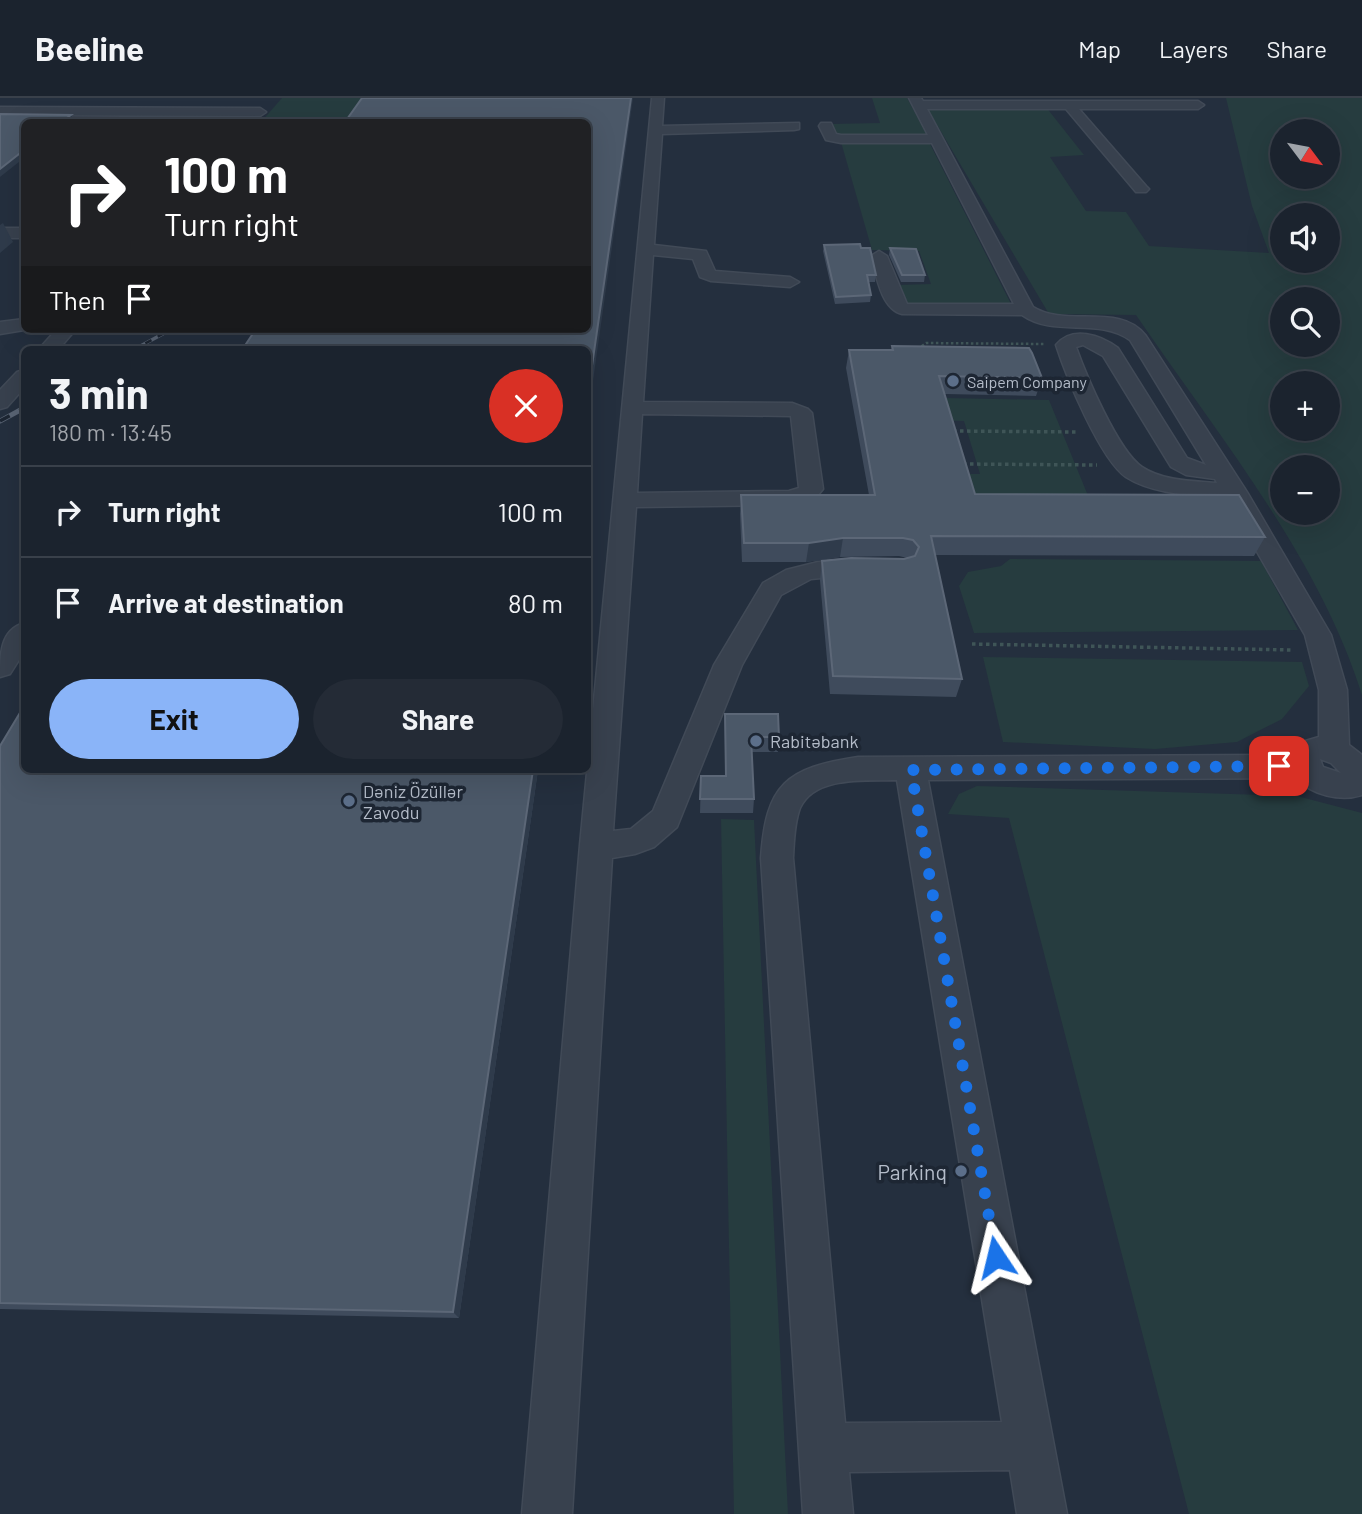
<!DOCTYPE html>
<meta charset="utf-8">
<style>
body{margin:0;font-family:Barlow,sans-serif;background:#242b36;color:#f1f3f6;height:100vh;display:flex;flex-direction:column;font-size:26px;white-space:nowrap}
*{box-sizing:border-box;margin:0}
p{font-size:23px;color:#a0a4aa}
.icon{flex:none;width:38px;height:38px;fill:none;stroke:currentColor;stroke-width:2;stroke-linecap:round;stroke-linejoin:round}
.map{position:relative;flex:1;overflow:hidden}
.details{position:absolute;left:21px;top:248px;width:570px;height:427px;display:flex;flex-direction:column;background:#1b232e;border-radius:10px;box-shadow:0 7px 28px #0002,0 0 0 2px #39404a}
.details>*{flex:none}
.top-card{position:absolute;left:21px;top:21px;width:570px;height:214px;border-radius:10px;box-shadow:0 7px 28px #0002,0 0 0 2px #39404a;background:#202124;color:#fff;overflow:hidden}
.needle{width:46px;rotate:122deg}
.tools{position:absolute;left:1270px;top:21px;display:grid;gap:14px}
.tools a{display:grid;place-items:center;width:70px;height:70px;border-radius:50%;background:#1b232e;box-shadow:0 7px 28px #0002,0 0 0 2px #39404a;font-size:35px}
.pin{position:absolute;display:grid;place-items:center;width:60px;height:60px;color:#fff;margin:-30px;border-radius:14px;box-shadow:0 4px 10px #0006}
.me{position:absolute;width:77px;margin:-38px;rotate:350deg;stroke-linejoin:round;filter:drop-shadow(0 0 5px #0008)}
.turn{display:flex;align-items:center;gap:24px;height:147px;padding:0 28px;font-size:32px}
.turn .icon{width:91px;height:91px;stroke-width:2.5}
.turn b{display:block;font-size:49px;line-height:60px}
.then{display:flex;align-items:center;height:66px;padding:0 28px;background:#0003;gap:14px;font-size:26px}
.round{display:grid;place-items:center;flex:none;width:74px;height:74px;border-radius:37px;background:#242b36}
.head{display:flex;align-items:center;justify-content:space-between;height:119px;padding:0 28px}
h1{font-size:42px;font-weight:700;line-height:52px}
.action{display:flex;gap:14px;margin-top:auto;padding:14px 28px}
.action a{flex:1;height:80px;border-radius:42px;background:#8ab4f8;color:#111;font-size:28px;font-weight:700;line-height:80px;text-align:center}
.action a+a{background:#242b36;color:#f1f3f6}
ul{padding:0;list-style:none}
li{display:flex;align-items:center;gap:21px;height:91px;padding:0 28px;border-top:2px solid #39404a}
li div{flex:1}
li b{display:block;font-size:26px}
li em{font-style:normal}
header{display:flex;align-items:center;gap:42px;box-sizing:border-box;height:98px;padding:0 35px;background:#1b232e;border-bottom:2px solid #39404a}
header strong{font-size:33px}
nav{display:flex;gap:38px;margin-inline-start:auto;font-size:24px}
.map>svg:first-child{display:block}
.green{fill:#263c3f;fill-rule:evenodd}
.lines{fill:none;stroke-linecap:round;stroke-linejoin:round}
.minor-casing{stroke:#414a57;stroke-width:3}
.path-far1{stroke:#3f5557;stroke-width:2.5;stroke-dasharray:2.5 2.5;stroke-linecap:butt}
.path{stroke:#3f5557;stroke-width:3.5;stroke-dasharray:3.5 3.5;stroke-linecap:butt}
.minor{fill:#38414e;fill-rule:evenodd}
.rail-far1-casing{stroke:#5a6575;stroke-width:3.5}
.rail-casing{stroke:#5a6575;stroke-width:5}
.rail-far1{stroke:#1d2633;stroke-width:2.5;stroke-dasharray:7;stroke-linecap:butt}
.rail{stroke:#1d2633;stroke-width:3.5;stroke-dasharray:11;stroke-linecap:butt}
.wall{fill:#3f4b5c}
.shaded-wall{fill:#2f3b4b}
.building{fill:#4b5868;stroke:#5c6777;stroke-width:2}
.route{stroke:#1a73e8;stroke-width:12;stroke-dasharray:0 21.6}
.service-dot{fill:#5c6f8a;stroke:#1d2633;stroke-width:2.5}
.labels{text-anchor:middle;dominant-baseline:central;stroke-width:7;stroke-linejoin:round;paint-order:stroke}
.far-poi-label{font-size:16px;fill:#b4bcc9;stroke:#1d2633;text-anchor:start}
.poi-label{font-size:18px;fill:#b4bcc9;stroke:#1d2633;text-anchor:start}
.near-poi-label{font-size:21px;fill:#b4bcc9;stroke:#1d2633;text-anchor:end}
</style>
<header>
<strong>Beeline</strong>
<nav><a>Map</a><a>Layers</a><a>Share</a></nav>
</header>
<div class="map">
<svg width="1362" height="1416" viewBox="0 0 1362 1416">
<rect width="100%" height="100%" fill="#242f3e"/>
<!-- green -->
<g class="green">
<path d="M282,0H364L348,24H261Z"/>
<path d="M872,0H907L928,39L836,40L831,26L880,25Z"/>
<path d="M1226,0H1362V597C1319,459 1217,336 1136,217L1049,216L927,10L1046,9L1084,57L1050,59L1086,113L1126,114L1149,148L1269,155L1252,108ZM1283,33H1328V79H1283ZM1283,117H1328V163H1283ZM1283,201H1328V247H1283ZM1283,285H1328V331H1283ZM1283,369H1328V415H1283Z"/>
<path d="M841,44H929L1012,208L903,207L897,187L931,186L919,153L872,152Z"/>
<path d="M899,299L1049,302L1091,405L924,403L918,376H980L964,323L904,321Z"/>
<path d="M1010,461L1261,463L1298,532L974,535L959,488L968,474L1001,468Z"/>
<path d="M983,559L1302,564L1309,588L1282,621L1237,644L1155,651L1003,644Z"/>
<path d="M977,688L1297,698L1362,715V1416H1189L1009,720L948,716L959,696Z"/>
<path d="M721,721L754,722L788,1416H734Z"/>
</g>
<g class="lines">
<defs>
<g id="minor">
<path d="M652,0H664L662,28L799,25V31L794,32L662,36L654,147L706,153L715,173L790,179L799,184L790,189L711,183L700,179L693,161L653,157L643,304L792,305L808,311L812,315L823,391L813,403L789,407L636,409L613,733L631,731L653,713L714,567L763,485L786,472L818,464L852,461L872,463L876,469L872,475L811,481L781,497L742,567L677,729L654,749L635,756L612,760L572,1416H522L580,747ZM642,316L791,318L799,390L789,393L637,395Z"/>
<path d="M909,0H921L923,3H1198L1204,7L1198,11H1079L1146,88L1149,91L1146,94H1136L1066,11H927L1033,209C1066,230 1121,204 1146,238L1247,394L1331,537L1347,592L1349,647L1362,657V697C1341,704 1311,697 1296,680L928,682L1067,1416H1017L1010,1372L849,1374L853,1416H803L761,760C766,686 786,670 858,659L1291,657L1295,646L1319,639V592L1305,537L1226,400C1195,397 1154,397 1126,379C1100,361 1066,278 1056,247C1072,227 1101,237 1118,250L1187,360L1206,367L1130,242C1097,219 1055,240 1022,217L902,216C881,211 876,176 871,158L879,153L887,158L907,206H1014L932,45H841L826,42L819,28L821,25H831L836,36L841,37H928ZM1083,247L1103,258L1171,369L1186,377L1215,381L1217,385C1193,383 1163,383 1142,369C1118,353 1086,277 1076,249ZM1320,661L1331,665L1341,675L1323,669ZM897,682L1002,1324L845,1325L793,760C794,744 794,726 800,710C815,677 868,683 897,682Z"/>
<path d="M0,9L260,10L266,14L260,18L0,17Z"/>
<rect x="0" y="130" width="24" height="10"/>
<path d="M24,221V231H30L0,236V224Z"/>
<path d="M57,231H76L58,252H38Z"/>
<path d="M24,272V290L7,309L0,311V292L17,274Z"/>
<path d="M24,525V554L10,576L0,579C0,557 0,532 24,525Z"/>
</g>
</defs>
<!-- minor casing -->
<use href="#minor" class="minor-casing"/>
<!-- path-far1 -->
<path class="path-far1" d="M923,253L922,248L926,245L1044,246"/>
<!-- path -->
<g class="path">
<path d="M953,333L1077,334"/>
<path d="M963,366L1097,367"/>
<path d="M972,546L1293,552"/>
</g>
<!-- minor -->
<use href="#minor" class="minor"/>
<defs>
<path id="rail-far1" d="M133,252L172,231"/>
<path id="rail" d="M0,323L24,310"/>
</defs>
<!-- rail-far1 casing -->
<use href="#rail-far1" class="rail-far1-casing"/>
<!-- rail casing -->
<use href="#rail" class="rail-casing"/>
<!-- rail-far1 -->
<use href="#rail-far1" class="rail-far1"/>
<!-- rail -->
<use href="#rail" class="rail"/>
</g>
<!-- wall -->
<g class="wall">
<path d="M824,147L861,150L876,177L875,184H868L871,197L870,204L835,206L823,153Z"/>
<path d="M890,150L925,177L924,184H901L889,157Z"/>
<path d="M892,248L1042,280L1036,298L945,296L975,396L1265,439L1254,458L935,457L962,581L956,599L830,596L820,482L822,463L907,460L899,458L840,459L806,464H742L740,416L741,397H869L846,270L849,252H891Z"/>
<path d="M725,616L779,639L778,654H752L754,701L753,715H700L701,678H725Z"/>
<path d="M0,648L24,672H538L459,1220L0,1211Z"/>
</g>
<!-- shaded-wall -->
<g class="shaded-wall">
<path d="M631,0H633L588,318V295Z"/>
<path d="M71,17L74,23L71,24H61Z"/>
<path d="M24,52V60L0,79V71Z"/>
<path d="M3,125L13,144L0,155V127Z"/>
<path d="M843,440L840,459L806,464L809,445Z"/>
<path d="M533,672H538L459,1220L453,1214Z"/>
</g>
<!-- building -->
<g class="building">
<path d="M362,0H631L588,295V252H242L256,231H588V24H345Z"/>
<path d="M0,16L71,17L61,24H24V52L0,71Z"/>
<path d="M860,146L861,150H870L876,177H867L871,197L836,199L824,147Z"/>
<path d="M890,150L916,151L925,177H902Z"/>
<path d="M892,248L1029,250L1032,255L1042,280L939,278L975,396L1239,397L1265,439L931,438L962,581L833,578L822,463L851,460L904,461L915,458L919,449L913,442L903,440H843L809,445H744L741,397H875L849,252H893Z"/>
<path d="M24,608V672H533L453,1214L0,1205V648Z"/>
<path d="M725,616H778L779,639H751L754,701H700L701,678H726Z"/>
</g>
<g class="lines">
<!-- route -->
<path class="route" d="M996,1159L911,672L1279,668"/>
</g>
<!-- markers -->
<g class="service-dot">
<circle cx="953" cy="283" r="7"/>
<circle cx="756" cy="643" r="7"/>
<circle cx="349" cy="703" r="7"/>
<circle cx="961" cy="1073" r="7"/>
</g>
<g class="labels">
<!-- far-poi labels -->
<g class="far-poi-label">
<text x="967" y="283">Saipem Company</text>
</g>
<!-- poi labels -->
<g class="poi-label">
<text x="770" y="643">Rabitəbank</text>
<text x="363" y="693">Dəniz Özüllər<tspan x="363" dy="21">Zavodu</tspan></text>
</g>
<!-- near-poi labels -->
<g class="near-poi-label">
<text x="947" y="1073">Parkinq</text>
</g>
</g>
</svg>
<div class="tools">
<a><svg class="needle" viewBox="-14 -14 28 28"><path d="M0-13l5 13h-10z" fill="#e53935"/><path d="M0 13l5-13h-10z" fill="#a0a4aa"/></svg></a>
<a><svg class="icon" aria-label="sound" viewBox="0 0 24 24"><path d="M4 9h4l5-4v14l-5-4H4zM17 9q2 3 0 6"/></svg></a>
<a><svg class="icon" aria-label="search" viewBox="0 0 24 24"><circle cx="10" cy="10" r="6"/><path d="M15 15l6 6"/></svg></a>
<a>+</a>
<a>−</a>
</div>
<div class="pin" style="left:1279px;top:668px;background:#d93025"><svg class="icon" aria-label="arrive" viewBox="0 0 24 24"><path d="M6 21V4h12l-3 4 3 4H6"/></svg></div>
<svg class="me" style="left:996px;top:1159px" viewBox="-20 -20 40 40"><path d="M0-17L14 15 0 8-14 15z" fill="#1a73e8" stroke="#fff" stroke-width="4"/></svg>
<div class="top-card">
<div class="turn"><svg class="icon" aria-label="right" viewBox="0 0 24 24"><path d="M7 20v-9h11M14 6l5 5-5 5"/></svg><div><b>100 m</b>Turn right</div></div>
<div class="then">Then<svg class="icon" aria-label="arrive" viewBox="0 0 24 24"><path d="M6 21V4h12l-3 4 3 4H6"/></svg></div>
</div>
<section class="details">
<div class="head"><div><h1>3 min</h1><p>180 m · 13:45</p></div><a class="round" style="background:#d93025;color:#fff"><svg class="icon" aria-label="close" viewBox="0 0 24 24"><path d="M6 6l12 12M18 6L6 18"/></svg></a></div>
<ul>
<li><svg class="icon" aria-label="right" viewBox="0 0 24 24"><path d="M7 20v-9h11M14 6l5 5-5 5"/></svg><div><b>Turn right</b></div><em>100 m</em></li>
<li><svg class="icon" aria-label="arrive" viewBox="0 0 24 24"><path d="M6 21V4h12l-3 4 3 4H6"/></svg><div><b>Arrive at destination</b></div><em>80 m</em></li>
</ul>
<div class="action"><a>Exit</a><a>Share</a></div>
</section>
</div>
